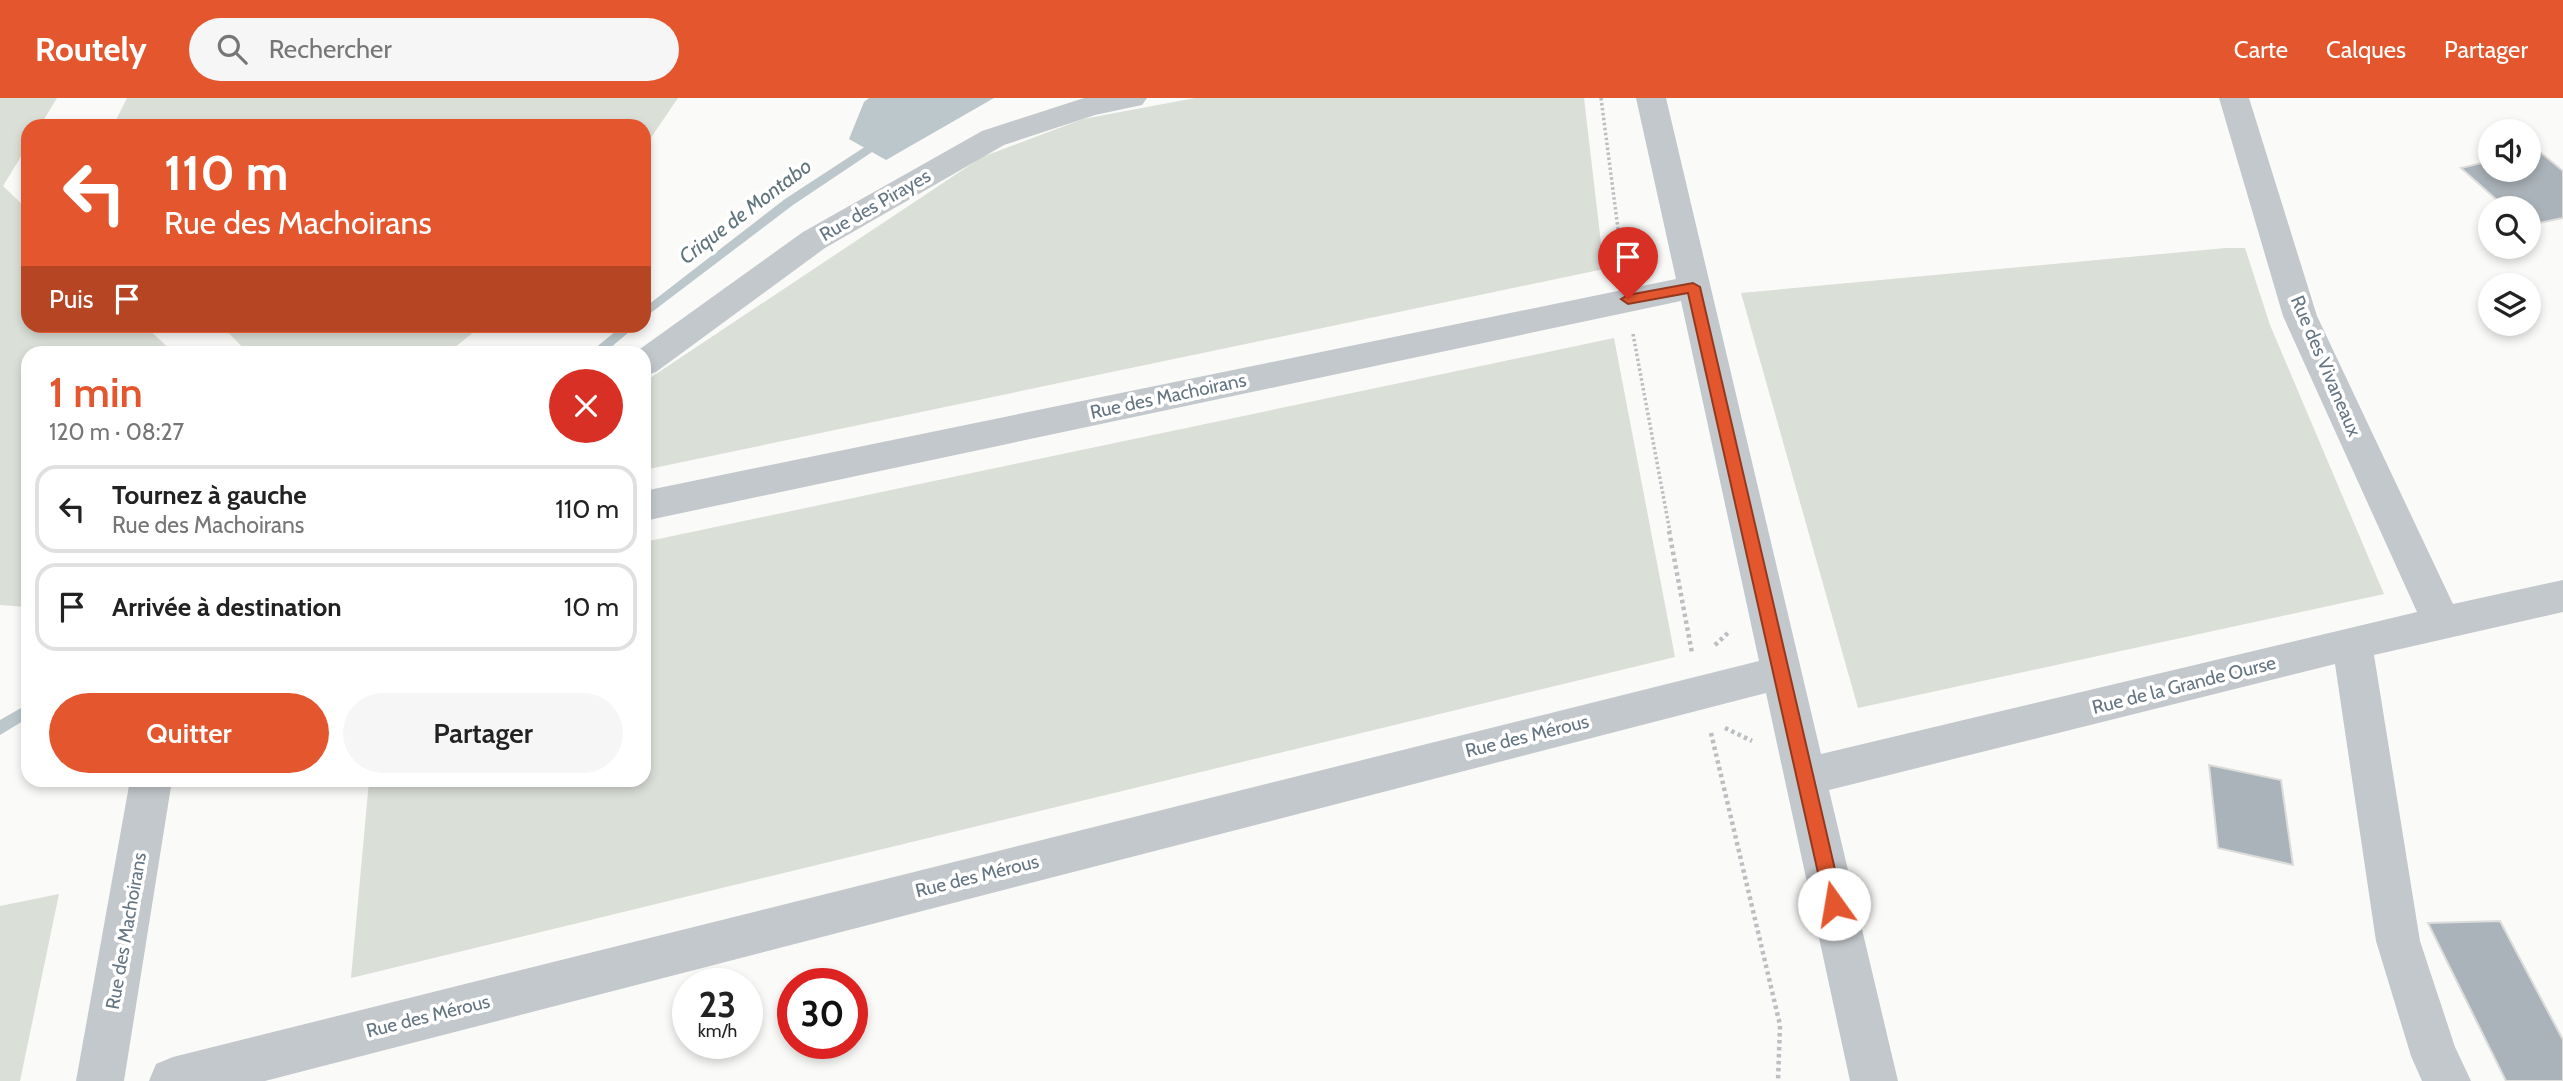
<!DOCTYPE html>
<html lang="fr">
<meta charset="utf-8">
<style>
body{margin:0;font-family:Cabin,sans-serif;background:#f6f6f6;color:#222;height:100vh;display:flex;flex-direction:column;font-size:26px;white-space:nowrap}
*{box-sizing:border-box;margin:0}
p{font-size:23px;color:#767676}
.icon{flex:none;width:38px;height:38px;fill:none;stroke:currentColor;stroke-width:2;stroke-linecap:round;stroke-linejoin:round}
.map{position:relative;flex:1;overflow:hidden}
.panel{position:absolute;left:21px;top:248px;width:630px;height:441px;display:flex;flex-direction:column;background:#fff;border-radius:21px;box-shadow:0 4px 10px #0003}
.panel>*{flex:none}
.top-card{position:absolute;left:21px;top:21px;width:630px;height:214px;border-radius:21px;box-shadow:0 4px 10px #0003;background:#e4572e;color:#fff;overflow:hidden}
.buttons{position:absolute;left:2478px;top:21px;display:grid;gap:14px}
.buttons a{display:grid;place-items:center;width:63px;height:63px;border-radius:50%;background:#fff;box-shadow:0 4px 10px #0003;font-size:35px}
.speed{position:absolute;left:672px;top:870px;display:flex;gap:14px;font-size:35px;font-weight:700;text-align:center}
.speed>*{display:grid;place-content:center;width:91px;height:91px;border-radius:50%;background:#fff;box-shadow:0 4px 10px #0003;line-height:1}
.speed small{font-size:18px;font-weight:400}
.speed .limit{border:10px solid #d22;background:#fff;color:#111}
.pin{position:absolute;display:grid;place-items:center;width:60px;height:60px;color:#fff;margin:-72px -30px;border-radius:50% 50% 50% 0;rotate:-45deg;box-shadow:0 0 7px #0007}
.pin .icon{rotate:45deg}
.me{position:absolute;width:77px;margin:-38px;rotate:347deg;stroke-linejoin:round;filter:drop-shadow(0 0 5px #0008)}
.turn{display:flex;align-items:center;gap:24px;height:147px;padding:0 28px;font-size:32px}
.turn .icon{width:91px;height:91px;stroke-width:2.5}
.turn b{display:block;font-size:49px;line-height:60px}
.then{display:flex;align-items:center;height:66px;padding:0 28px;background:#0003;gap:14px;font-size:26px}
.round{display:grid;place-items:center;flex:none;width:74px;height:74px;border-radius:37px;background:#f6f6f6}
.summary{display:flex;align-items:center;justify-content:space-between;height:119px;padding:0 28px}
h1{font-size:42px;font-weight:600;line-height:52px;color:#e4572e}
.action{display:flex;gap:14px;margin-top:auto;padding:14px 28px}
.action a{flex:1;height:80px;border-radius:42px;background:#e4572e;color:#fff;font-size:28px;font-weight:600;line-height:80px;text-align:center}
.action a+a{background:#f6f6f6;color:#222}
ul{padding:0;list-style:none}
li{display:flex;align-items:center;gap:21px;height:88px;margin:0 14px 10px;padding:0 14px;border:4px solid #e0e0e0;border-radius:21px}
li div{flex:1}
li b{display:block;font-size:26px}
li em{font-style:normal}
header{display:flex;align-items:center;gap:42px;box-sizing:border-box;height:98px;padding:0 35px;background:#e4572e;color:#fff}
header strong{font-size:33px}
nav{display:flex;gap:38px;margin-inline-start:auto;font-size:24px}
.search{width:490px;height:63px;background:#f6f6f6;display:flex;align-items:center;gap:18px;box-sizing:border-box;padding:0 24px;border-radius:38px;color:#767676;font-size:26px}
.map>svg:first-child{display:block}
.green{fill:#dadfd7}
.water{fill:#bbc7cb}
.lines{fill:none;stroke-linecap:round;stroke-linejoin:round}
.stream{fill:#bbc7cb;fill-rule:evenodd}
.building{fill:#aab3b9;stroke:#dcdcda;stroke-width:2}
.path-far1{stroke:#bbbfc2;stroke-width:3.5;stroke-dasharray:2.5 2.5;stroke-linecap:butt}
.path{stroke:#bbbfc2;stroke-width:4.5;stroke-dasharray:3.5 3.5;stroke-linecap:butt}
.minor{fill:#c3c8cc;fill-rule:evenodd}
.route{fill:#e4572e;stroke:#94391e;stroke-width:2}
.labels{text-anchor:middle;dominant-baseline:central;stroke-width:7;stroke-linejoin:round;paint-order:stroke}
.street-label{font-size:19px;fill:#657683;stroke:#fff}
.water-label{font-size:21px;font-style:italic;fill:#60757c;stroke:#fff}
</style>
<header>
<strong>Routely</strong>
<div class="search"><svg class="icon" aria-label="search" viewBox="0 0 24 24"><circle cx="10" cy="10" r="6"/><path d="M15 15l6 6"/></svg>Rechercher</div>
<nav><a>Carte</a><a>Calques</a><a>Partager</a></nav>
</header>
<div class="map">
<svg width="2563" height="983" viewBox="0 0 2563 983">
<rect width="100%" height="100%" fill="#fafaf8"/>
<!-- green -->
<g class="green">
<path d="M0,0H57L40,28H28V47L3,88L28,112V228H145L174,255L28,256V509L0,507Z"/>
<path d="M127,0H678L644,50V28H113Z"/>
<path d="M1195,0H1584L1604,171L644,372V284L982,59L1083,21Z"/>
<path d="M2226,150H2245L2270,227L2384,496L1858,610L1741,195Z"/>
<path d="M222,228H481L448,255H248Z"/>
<path d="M1614,240L1675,559L351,880L369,683L644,682V444Z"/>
<path d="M59,796L20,983H0V808Z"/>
</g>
<!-- water -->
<path class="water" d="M869,0H994L886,62L849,41L864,4Z"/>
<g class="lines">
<!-- stream -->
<g class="stream">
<path d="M883,37L889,41L887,44L793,107L644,220V210L785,101Z"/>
<path d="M622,228H636L603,256H588Z"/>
<path d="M28,606V620L0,637V622Z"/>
</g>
</g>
<!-- building -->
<g class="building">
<path d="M2529,45L2563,73V120L2529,127V110H2506L2461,70L2490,63V72H2529Z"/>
<path d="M2209,667L2281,682L2293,767L2218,750Z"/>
<path d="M2500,823L2563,942V983H2506L2428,825Z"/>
</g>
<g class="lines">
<!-- path-far1 -->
<g class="path-far1">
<path d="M1601,0L1623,169"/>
<path d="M1622,157L1648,153"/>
<path d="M1633,236L1670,434"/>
</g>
<!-- path -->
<g class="path">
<path d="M1669,433L1692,555"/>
<path d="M1715,547L1729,534"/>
<path d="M1725,630L1752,643"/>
<path d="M1711,635L1780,927L1778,983"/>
</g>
<!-- minor -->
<g class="minor">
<path d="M1084,0H1147L1142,7L1095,17L1004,47L825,150L656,274L644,278V256H633L803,134L982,33Z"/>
<path d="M1636,0H1666L1821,656L2417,514L2283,218L2219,0H2249L2317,218L2453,506L2563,482V514L2374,557L2420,843L2455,949L2471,983H2422L2411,958L2376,843L2335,566L1829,692L1898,983H1850L1766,595L265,983H149L156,966L173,959L1759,563L1681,203L644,423V393L1676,181Z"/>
<path d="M130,682H172L124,983H76Z"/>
</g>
</g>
<!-- route -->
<path class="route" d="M1693,185L1700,189L1843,806L1840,812L1834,814L1828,812L1825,806L1688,195L1628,206L1621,201L1628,197Z"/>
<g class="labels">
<!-- street labels -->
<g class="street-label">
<text transform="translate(875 107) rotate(-30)">Rue des Pirayes</text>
<text transform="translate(2326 268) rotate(67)">Rue des Vivaneaux</text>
<text transform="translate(1168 298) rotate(-12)">Rue des Machoirans</text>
<text transform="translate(2184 587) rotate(-14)">Rue de la Grande Ourse</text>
<text transform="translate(1527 638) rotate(-14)">Rue des Mérous</text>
<text transform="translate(977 778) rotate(-14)">Rue des Mérous</text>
<text transform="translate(126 833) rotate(-80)">Rue des Machoirans</text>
<text transform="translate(428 918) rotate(-14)">Rue des Mérous</text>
</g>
<!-- water labels -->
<g class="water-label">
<text transform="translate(745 113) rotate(-37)">Crique de Montabo</text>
</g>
</g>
</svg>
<div class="buttons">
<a><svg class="icon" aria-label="sound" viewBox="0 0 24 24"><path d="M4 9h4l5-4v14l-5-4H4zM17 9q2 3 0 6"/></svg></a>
<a><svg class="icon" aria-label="search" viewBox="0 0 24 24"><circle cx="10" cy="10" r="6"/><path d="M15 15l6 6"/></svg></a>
<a><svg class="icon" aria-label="layers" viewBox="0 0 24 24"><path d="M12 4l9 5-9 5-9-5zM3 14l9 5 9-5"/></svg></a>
</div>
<div class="speed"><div>23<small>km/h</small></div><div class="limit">30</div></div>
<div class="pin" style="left:1628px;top:201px;background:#d93025"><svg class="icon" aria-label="arrive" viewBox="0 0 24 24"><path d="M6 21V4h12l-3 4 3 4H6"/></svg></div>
<svg class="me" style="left:1834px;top:806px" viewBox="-20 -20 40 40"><circle r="19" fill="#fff"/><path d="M0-13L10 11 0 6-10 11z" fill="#e4572e"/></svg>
<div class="top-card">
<div class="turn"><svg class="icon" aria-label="left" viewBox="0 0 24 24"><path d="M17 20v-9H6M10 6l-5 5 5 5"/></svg><div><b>110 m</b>Rue des Machoirans</div></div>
<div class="then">Puis<svg class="icon" aria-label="arrive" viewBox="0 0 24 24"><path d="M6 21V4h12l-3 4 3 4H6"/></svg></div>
</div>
<section class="panel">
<div class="summary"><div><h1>1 min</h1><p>120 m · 08:27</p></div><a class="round" style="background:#d93025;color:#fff"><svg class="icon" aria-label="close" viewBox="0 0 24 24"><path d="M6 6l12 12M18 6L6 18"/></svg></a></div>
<ul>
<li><svg class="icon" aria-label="left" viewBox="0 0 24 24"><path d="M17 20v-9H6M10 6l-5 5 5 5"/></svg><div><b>Tournez à gauche</b><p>Rue des Machoirans</p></div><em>110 m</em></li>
<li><svg class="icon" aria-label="arrive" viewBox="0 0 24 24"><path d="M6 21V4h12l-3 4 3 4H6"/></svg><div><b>Arrivée à destination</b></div><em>10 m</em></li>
</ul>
<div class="action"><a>Quitter</a><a>Partager</a></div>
</section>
</div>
